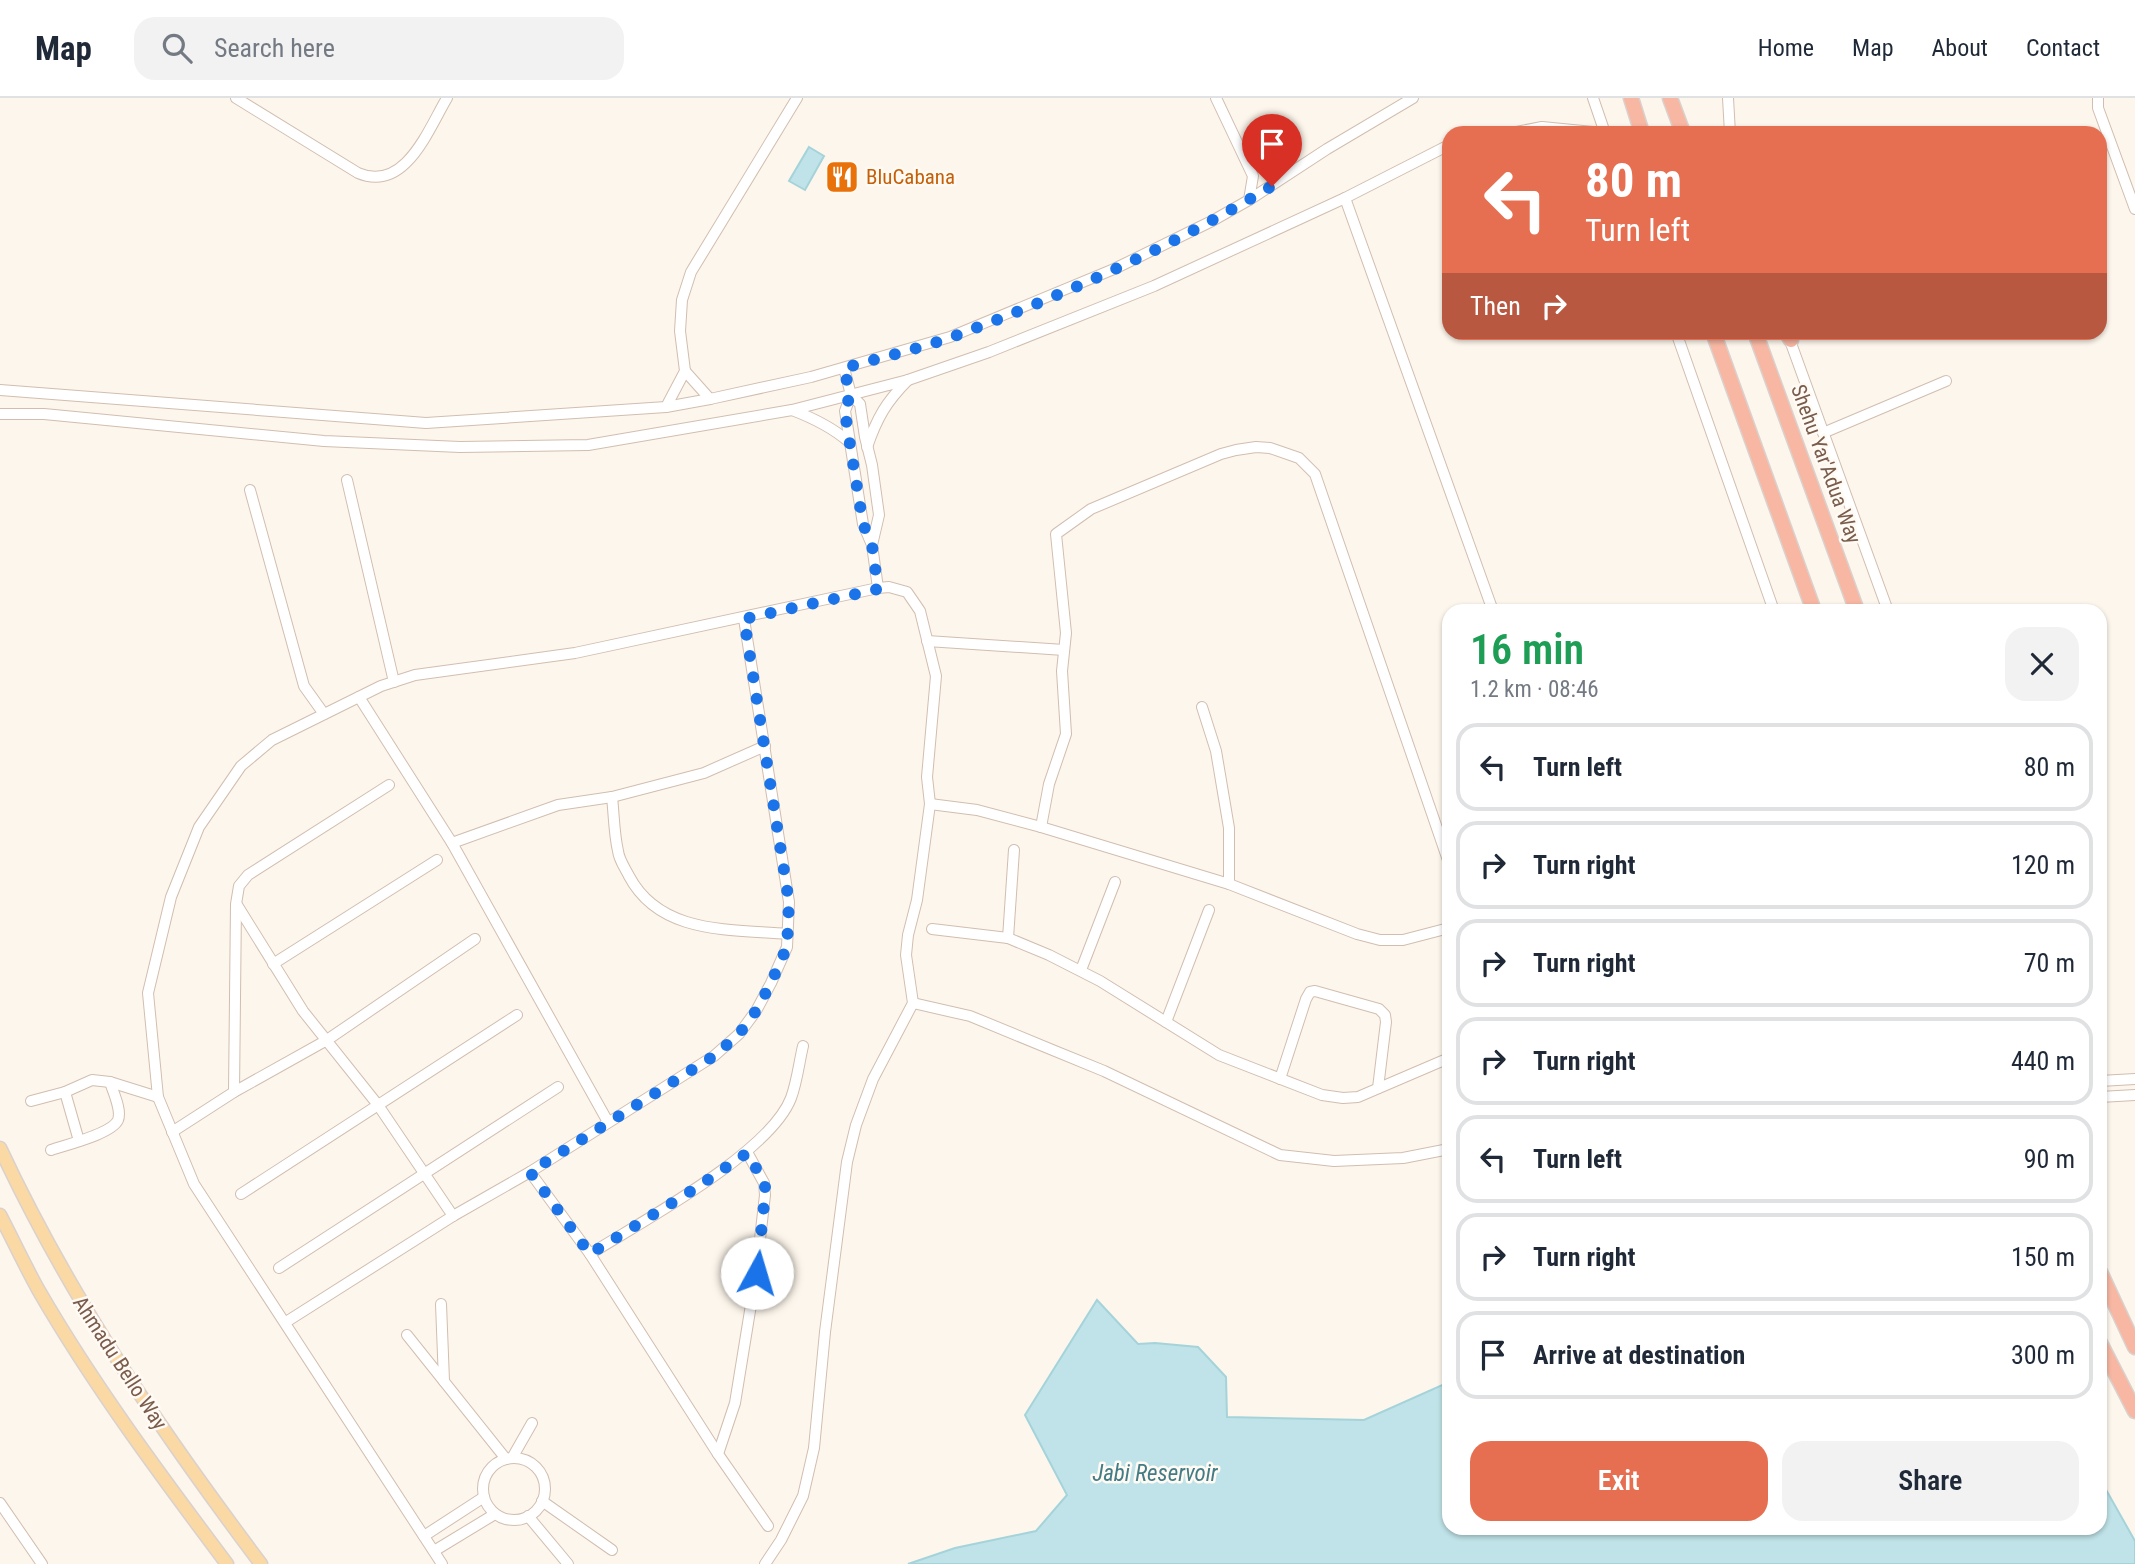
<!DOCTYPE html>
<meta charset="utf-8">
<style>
body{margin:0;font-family:"Roboto Condensed",sans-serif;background:#f2f2f3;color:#1f2937;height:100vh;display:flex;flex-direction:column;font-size:26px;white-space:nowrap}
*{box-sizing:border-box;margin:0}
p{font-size:23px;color:#747a83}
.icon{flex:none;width:38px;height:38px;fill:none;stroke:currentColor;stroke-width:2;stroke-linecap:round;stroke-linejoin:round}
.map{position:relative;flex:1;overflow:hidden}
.drawer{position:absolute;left:1442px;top:506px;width:665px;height:931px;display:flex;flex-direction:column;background:#fff;border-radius:21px;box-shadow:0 2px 5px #0004}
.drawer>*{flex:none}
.banner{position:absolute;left:1442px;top:28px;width:665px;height:214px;border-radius:21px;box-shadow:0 2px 5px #0004;background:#e76f51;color:#fff;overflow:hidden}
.pin{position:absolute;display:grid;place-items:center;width:60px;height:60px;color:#fff;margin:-72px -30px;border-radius:50% 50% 50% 0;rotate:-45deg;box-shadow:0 0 7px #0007}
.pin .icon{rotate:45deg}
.me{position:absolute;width:77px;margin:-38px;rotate:6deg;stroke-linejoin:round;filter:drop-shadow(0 0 5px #0008)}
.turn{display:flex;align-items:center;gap:24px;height:147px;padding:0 28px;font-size:32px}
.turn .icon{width:91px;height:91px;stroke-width:2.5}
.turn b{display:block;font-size:49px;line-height:60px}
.then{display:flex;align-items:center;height:66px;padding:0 28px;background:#0003;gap:14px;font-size:26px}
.round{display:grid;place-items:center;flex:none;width:74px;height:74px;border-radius:21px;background:#f2f2f3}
.overview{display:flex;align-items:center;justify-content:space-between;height:119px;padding:0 28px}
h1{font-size:42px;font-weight:600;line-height:52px;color:#1e9e55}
.cta{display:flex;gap:14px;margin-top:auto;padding:14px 28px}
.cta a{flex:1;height:80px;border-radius:21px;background:#e76f51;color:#fff;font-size:28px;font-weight:600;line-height:80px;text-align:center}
.cta a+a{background:#f2f2f3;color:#1f2937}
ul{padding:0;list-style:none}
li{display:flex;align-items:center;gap:21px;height:88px;margin:0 14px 10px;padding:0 14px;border:4px solid #e0e1e3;border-radius:21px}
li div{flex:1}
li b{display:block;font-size:26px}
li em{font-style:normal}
header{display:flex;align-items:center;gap:42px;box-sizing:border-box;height:98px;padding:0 35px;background:#fff;border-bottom:2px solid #e0e1e3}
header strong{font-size:33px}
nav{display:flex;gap:38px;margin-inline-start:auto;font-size:24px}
.search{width:490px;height:63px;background:#f2f2f3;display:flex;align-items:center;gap:18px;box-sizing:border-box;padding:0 24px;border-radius:21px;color:#747a83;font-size:26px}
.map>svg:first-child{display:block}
.water{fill:#bfe3e8;stroke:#a5d3da;stroke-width:2}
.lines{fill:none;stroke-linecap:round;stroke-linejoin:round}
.minor-casing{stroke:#d1beb0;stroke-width:12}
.major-casing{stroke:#dad1cd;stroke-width:15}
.highway-casing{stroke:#dad1cd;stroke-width:17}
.minor{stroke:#fff;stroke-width:10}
.major{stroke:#fbd9a5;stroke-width:12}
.highway{stroke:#f7b7a3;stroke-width:14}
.route{stroke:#1a73e8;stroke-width:12;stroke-dasharray:0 21.6}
.labels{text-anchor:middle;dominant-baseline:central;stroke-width:5;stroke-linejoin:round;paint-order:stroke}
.food-label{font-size:21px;fill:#c56008;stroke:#fffaf3;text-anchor:start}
.street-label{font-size:21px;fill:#7a5c4d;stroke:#fffaf3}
.water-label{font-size:23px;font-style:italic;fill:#437c86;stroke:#fffaf3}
</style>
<header>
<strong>Map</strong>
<div class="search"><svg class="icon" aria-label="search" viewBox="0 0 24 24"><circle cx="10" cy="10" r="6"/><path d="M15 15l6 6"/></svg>Search here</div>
<nav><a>Home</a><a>Map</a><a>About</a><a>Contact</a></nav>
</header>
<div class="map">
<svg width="2135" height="1466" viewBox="0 0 2135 1466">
<rect width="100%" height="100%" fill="#fdf6ec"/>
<!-- water -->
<g class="water">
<path d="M809,49L824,58L805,92L789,83Z"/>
<path d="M1097,1202L1138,1246L1155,1245L1198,1249L1226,1279L1227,1319L1364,1322L1449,1284V1430H2100V1381L2135,1443V1466H908L955,1450L1036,1433L1067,1397L1025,1317Z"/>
</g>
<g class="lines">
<defs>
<g id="minor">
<path d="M236,0L358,75C405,95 428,32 447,0"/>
<path d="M1216,0L1253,78L1249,102"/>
<path d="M1593,0L1605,35"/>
<path d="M1728,0L1730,35"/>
<path d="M2098,0V10L2135,111"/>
<path d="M1511,35L1542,29L1603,35"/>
<path d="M1345,100L1493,513"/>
<path d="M1676,234L1774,513"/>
<path d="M1788,237L1888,513"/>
<path d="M844,270L851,297L860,306L865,339L872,367L879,417L872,447"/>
<path d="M685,273L710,301"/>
<path d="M0,292L426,325L666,309L710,301L811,279L950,239L1114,171L1212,123L1249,102L1327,51L1413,0"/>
<path d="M666,309L685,273L680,233L682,202L691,174L797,0"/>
<path d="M792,312C813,320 832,329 849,344"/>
<path d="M0,316H44L324,343L460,349L588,347L792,312L908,282L989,254L1154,188L1345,100L1449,47"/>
<path d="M1823,335L1946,283"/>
<path d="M867,349C877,320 886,304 908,282"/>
<path d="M347,382L394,584"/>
<path d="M250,392L304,588L324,616"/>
<path d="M927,543L1064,552"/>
<path d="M359,599L452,745L608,1024"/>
<path d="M1202,609L1216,653L1229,730V786"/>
<path d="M612,699C614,717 614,736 618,753C619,762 625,770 629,778C660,837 731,831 788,836"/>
<path d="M930,706L977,712L1041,729L1229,786L1357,836L1380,842H1403L1449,830"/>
<path d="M1041,729L1049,686L1066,636L1062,573L1066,535L1056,436L1091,411L1221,356L1236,352L1256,349L1270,350L1299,360L1315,376L1449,765"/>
<path d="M452,745L558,707L612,699L704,675L765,648"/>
<path d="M237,807L303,913L378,1007L453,1118"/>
<path d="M932,831L1008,840L1049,857L1100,883L1219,957L1322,997L1343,1000L1358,999L1449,960"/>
<path d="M1008,840L1014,752"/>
<path d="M273,866L437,762"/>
<path d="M1081,872L1115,784"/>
<path d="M913,905L970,918L1055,953L1104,973L1280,1057L1334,1063L1403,1060L1449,1051"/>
<path d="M1166,924L1209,812"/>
<path d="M1280,981L1306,901L1310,894L1315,893L1379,911L1385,917L1386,924L1378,990"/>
<path d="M2100,983L2135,981"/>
<path d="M65,994L79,1043"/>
<path d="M234,994L236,806L239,788L248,777L389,687"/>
<path d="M2100,999L2135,997"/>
<path d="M31,1003L65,994L92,982L110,984L158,999"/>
<path d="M172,1034L234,994L327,942L475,841"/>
<path d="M51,1052C65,1047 112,1036 118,1022C122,1012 113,994 110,984"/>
<path d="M530,1074L590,1156L718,1356L768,1428"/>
<path d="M241,1096L517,917"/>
<path d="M590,1156C641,1124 770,1055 791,1000C797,984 799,965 803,948"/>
<path d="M279,1170L558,989"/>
<path d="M441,1206L444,1283"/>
<path d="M286,1224L453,1118L530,1074L714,958L739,936L756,913L771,885L787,849L789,804L744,521"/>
<path d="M407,1237L506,1361"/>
<path d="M718,1356L735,1305L756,1176L765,1097L764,1085L747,1054"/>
<path d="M512,1360L532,1325"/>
<circle cx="514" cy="1391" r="31"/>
<path d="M542,1403L612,1452"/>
<path d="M0,1405L42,1466"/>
<path d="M528,1418L568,1466"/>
<path d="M424,1438L484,1399"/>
<path d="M434,1453L495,1416"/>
<path d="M442,1466L194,1086L158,999L148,895L171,799L199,729L241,668L272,642L381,588L415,577L575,555L878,490L872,447L863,426L845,313L851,297"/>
<path d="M765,1466L781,1442L803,1398L814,1350L825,1234L847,1064L856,1027L873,981L913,905L906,857L908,837L917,802L930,706L927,679L936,578L920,513L907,494L889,489L878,490"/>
</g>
<g id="major">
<path d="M0,1050C71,1202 161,1333 261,1466"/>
<path d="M0,1117C13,1142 25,1168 39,1193C94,1288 161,1378 227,1466"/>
</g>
<g id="highway">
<path d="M1631,0L1642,35"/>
<path d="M1670,0L1683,35"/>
<path d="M1713,234L1814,513"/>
<path d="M1755,234L1857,513"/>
<path d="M1786,234L1791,242"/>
<path d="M2100,1174L2135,1249"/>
<path d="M2100,1245L2135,1313"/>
</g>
</defs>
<!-- minor casing -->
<use href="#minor" class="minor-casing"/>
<!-- major casing -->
<use href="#major" class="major-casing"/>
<!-- highway casing -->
<use href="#highway" class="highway-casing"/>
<!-- minor -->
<use href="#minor" class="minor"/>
<!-- major -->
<use href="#major" class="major"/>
<!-- highway -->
<use href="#highway" class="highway"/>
</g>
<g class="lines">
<!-- route -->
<path class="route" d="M757,1175L765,1097V1085L747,1055L696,1090L590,1156L530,1074L714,958L739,936L756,913L771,885L787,849L789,804L744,521L878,491L872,447L863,426L847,328L845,313L850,297L844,270C880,260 917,251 952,239C1060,199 1173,148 1272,88"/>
</g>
<!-- icons -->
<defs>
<symbol id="restaurant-square" viewBox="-11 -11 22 22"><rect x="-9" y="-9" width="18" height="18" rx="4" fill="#e8710a" stroke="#fffaf3"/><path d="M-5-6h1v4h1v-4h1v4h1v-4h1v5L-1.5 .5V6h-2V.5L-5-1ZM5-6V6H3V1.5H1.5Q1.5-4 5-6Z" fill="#fff"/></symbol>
</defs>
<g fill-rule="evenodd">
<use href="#restaurant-square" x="823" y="60" width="38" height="38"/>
</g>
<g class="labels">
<!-- food labels -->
<g class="food-label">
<text x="866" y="79">BluCabana</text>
</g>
<!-- street labels -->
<g class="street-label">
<text transform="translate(1826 366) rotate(70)">Shehu Yar'Adua Way</text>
<text transform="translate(120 1265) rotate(57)">Ahmadu Bello Way</text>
</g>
<!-- water labels -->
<g class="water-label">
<text x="1155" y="1375">Jabi Reservoir</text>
</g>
</g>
</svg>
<div class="pin" style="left:1272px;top:88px;background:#d93025"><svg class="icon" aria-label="arrive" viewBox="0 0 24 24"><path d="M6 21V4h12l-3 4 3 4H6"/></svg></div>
<svg class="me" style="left:757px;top:1175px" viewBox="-20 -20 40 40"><circle r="19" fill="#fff"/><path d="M0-13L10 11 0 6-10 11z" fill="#1a73e8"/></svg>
<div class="banner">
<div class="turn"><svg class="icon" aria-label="left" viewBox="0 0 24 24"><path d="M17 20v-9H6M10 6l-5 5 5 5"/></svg><div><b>80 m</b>Turn left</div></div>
<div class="then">Then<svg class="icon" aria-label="right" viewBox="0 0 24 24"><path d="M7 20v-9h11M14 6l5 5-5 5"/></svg></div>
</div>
<section class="drawer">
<div class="overview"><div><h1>16 min</h1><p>1.2 km · 08:46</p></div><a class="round"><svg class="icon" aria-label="close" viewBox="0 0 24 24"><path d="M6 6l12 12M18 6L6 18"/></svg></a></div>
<ul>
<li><svg class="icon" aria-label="left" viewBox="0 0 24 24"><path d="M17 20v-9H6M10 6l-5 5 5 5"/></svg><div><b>Turn left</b></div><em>80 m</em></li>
<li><svg class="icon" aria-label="right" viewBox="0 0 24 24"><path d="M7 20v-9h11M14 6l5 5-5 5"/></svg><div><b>Turn right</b></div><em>120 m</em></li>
<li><svg class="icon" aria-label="right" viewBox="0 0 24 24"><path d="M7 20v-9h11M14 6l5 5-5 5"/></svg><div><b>Turn right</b></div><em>70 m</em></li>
<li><svg class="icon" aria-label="right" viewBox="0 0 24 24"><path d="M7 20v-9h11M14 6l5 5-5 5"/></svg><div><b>Turn right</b></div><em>440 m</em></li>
<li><svg class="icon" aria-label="left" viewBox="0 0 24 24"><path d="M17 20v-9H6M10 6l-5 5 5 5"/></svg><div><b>Turn left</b></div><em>90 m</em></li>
<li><svg class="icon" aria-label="right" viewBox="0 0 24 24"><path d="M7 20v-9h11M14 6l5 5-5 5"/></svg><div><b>Turn right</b></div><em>150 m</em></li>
<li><svg class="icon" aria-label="arrive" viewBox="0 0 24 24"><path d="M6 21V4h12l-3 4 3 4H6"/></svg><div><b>Arrive at destination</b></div><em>300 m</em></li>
</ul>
<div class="cta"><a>Exit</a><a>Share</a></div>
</section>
</div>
